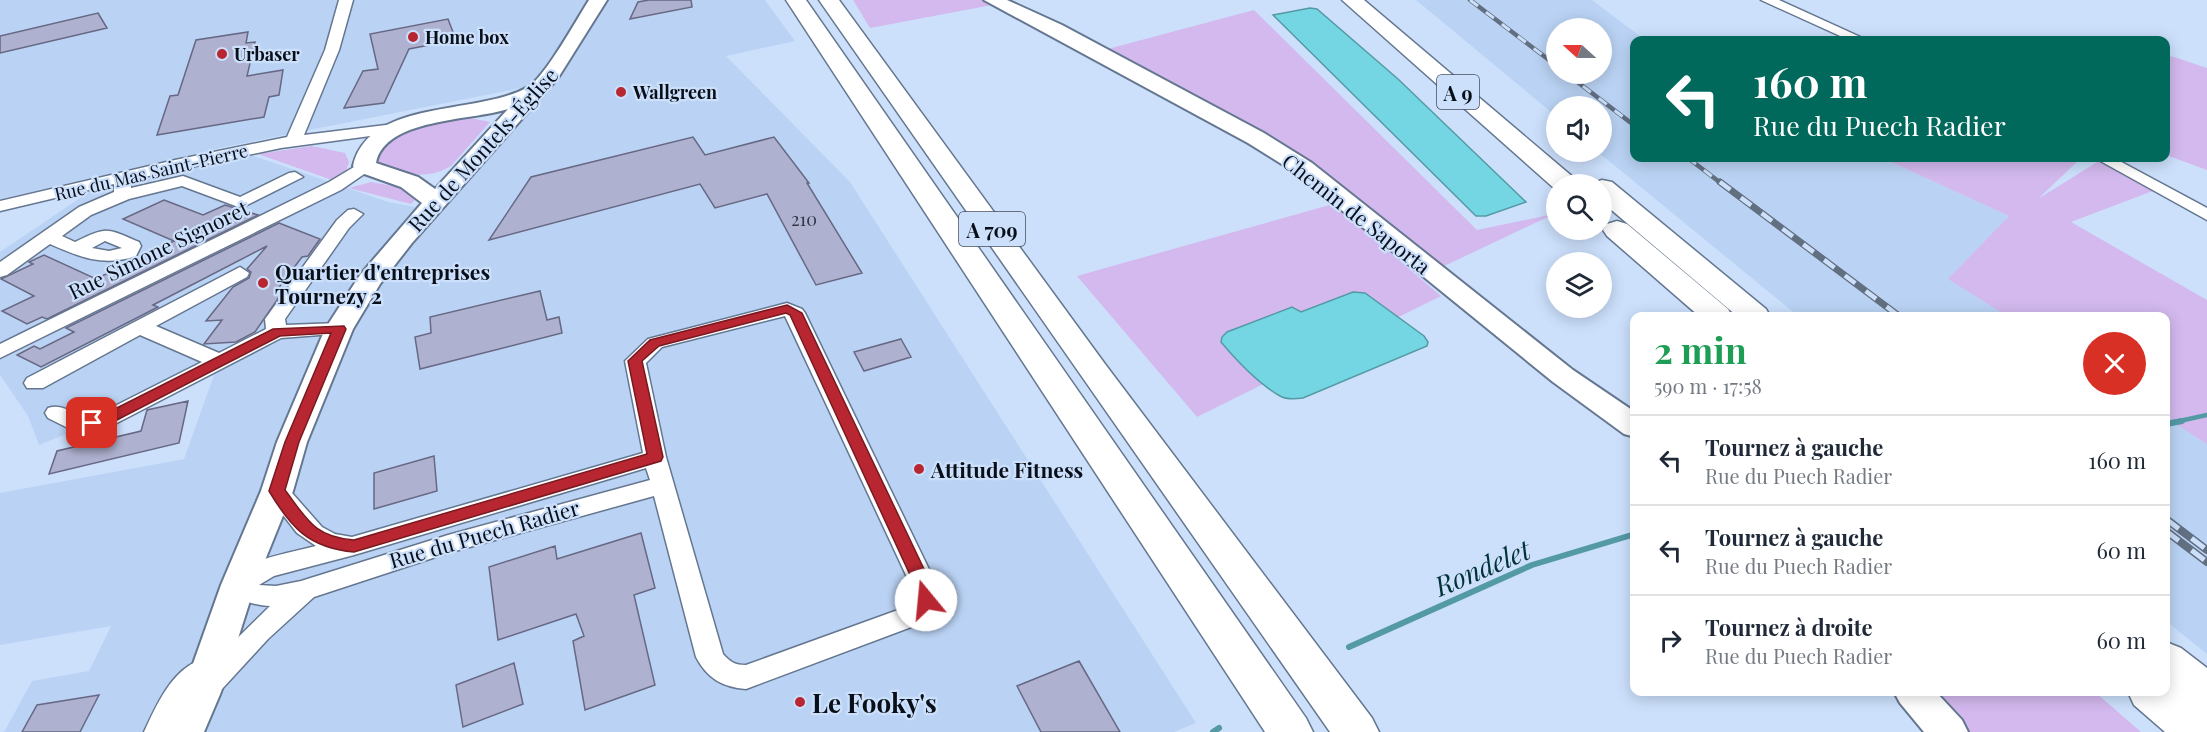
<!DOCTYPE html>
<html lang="fr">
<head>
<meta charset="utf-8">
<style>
  :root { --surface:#fff; --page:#f6f6f7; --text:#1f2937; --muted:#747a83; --line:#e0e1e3 }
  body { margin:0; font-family:"Playfair Display",serif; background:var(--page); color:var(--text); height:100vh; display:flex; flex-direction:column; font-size:22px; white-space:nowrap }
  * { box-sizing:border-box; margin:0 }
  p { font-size:20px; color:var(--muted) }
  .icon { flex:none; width:33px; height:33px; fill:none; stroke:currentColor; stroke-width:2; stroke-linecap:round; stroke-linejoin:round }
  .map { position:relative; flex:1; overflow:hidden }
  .drawer { position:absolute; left:1630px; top:312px; width:540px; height:384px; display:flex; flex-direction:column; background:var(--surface); border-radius:12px; box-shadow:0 3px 15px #0003 }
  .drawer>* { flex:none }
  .guide { position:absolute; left:1630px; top:36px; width:540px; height:126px; border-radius:12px; box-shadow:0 3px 15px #0003; background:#00695c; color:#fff; overflow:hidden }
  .needle { width:39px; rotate:291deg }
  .controls { position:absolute; left:1546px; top:18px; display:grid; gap:12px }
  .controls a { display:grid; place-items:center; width:66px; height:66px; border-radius:50%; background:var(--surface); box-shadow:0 3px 15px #0003; font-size:30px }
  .pin { position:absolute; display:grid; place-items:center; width:51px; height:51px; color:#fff; margin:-26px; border-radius:12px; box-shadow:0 3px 9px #0006 }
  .me { position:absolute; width:66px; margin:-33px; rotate:343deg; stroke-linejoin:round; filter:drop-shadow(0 0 4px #0008) }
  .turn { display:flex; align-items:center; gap:21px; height:126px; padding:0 24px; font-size:27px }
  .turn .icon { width:78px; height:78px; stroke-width:2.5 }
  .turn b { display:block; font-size:42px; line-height:51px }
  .round { display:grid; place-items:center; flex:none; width:63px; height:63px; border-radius:32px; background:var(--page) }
  .head { display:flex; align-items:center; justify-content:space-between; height:102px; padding:0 24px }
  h1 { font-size:36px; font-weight:700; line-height:45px; color:#1e9e55 }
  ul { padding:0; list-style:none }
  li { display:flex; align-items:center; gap:18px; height:90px; padding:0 24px; border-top:2px solid var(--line) }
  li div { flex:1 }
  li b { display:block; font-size:22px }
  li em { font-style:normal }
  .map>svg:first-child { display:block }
  .built { fill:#bad3f4; fill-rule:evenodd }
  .green { fill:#d3b9ee }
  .water { fill:#74d6e2; stroke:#549aa5; stroke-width:1.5 }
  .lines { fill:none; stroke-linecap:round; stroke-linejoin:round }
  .stream-far1 { stroke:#549aa5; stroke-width:4.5 }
  .stream { stroke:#549aa5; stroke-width:6 }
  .building { fill:#afb1d0; stroke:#666884; stroke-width:1.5 }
  .street-casing { stroke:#657790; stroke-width:3 }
  .secondary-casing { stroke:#657790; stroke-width:4 }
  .highway-casing { stroke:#657790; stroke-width:3 }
  .street { fill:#fff; fill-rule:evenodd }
  .secondary { fill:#fff; fill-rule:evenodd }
  .highway { fill:#fff; fill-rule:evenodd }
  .rail-far2-casing { stroke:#626f80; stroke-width:4.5 }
  .rail-far1-casing { stroke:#626f80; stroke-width:7 }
  .rail-casing { stroke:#626f80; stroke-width:8 }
  .rail-far2 { stroke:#cce0fc; stroke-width:3; stroke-dasharray:10; stroke-linecap:butt }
  .rail-far1 { stroke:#cce0fc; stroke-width:4.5; stroke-dasharray:13; stroke-linecap:butt }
  .rail { stroke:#cce0fc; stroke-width:5; stroke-dasharray:16; stroke-linecap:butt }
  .route { fill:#b82731; stroke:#781920; stroke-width:1.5 }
  .poi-dot { fill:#b82731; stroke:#cce0fc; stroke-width:2 }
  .labels { text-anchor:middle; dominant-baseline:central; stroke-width:4.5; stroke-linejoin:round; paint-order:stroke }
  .far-poi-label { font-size:18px; font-weight:bold; fill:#090f18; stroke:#cce0fc; text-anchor:start }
  .far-street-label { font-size:18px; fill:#090f18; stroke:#cce0fc }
  .number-label { font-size:18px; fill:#323846 }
  .shield { fill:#cce0fc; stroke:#444e5c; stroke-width:1.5 }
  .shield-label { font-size:20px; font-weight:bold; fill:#090f18 }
  .street-label { font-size:21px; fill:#090f18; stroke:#cce0fc }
  .poi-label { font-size:21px; font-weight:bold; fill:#090f18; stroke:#cce0fc; text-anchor:start }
  .near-poi-label { font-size:26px; font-weight:bold; fill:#090f18; stroke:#cce0fc; text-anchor:start }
  .near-water-label { font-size:27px; font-style:italic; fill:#003136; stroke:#cce0fc }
</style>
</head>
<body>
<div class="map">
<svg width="2207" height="732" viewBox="0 0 2207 732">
  <rect width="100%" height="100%" fill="#cce0fc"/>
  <path class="built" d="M0,0H765L795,41L726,56L850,182L1196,723L1174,732H4L32,681L89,671L111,626L0,645V493L184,459L214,375L39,445L28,416L0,375V252L89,192L251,155L388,202L415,207L537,85L229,146L0,199Z
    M1416,0H1592L1645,40H1635V158H1882L2009,216L1949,279L2007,316H1798L1598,152H1602V106H1557V117ZM1557,28H1602V74H1557Z
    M2166,418L2207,444V654L2166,621Z"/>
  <path class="green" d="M853,0H983L992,5L870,28Z
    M1254,10L1477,230L1554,214L1440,268L1353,198L1104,50Z
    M2171,56L2207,68V170L2166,155V63Z
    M466,117L490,122L451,166C444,170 437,173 429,174C418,176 376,173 378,156C382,129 445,120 466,117Z
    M312,146L345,153L349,162L346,171L332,180L258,154Z
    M1882,158H2081L2038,199L2102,159L2158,189L2071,222L2207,300V444L2166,418V316H2007L1948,279L2009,216Z
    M371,182L413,190L419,196L411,204L349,188Z
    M1333,204L1441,296L1197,417L1077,276Z
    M1931,692H2095L2141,732H1967Z"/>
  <path class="water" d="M1310,8L1317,9L1398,79L1526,202L1486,216H1476L1273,15Z
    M1353,292L1365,293L1424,336L1428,342L1427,346L1303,398C1296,399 1287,400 1280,396C1259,384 1237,361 1221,342L1222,337L1227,332L1292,307L1301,312Z"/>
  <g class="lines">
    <path class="stream-far1" d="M2175,422L2207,415"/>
    <path class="stream" d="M2166,424L2182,421
      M1349,647L1532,565L1635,534
      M1213,732L1219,728"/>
  </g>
  <path class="building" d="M649,0H691L692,7L630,19L638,2Z
    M98,13L107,28L0,53V36Z
    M448,19L456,40L409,49L384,103L344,108L363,71L378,69L370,34Z
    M248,32L246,43L255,42L247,76L283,70L279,95L269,97L264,117L157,135L170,96L178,95L196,40Z
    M693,137L705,155L774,137L809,183H807L862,273L816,285L767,194L715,208L700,184L489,240L531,177Z
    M164,200L203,215L225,205L258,215L47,319L42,317L27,324L2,311L34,296L1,279L33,264L29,262L44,255L96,279L174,241L123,219Z
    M279,223L320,239L308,256L302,257L277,290H284L255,332L236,342L204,344L222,320L206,321L233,287L249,278L251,272L247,269L267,246L153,305L158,307L41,367L17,355L34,346L40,349L74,332L66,328Z
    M540,291L547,320L559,317L562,333L420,369L415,337L431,333L430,317Z
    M901,339L911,357L864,371L854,352Z
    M188,401L179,443L49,474L57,451L141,431L147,410Z
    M434,456L437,491L374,509V473Z
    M641,533L655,588L634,595L655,685L585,710L573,641L584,636L576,614L498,640L489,567L555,546L557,559Z
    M1079,661L1120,732H1041L1017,686Z
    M514,663L523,704L463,727L456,685Z
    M99,695L80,732H22L37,705Z"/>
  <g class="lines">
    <g class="street-casing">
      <path id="street" d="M339,0H353L339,50L304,135L394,124L402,129L400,132L281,148L130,180L131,188L183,176L240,197L289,173L295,172L303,177L241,208L182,186L129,199L91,215L62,236L75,242C108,226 106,228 139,242L141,246L136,256C104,267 79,257 50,244L7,275L0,277V262L79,207L114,192V184L0,211V201L175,160L287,137L325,50ZM105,241L122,248L109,251L92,248Z
        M1761,0H1779L1867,40H1849Z
        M2095,158H2114L2207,208V220Z
        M364,161L372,166L370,170L341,190L0,358V344L329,182Z
        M354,209L363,214L349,228L285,319L286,325L339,323L346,325L349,329L346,333L281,338L113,425L78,433L48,418L45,413L48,408C61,404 70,411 81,418L99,414L202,362L140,335L43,388H27L24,383L27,378L240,267L249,273L247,277L156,326L219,353L266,329L265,319L268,315L337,220L348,210Z
        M787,303L802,309L805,313L939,590L930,620L746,689C722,687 707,678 696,657L654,496L448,553L314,597L268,639L222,689L212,693L202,689L181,714L172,732H144C156,706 172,669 201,660L211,664L270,606C254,605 233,600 225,585C238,560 290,553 316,546L297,533L269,497L265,491L269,485L277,483L285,485L322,527L335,534L352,537L643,453L625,361L648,339ZM785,316L913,590L909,606L746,665C735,665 730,662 723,654L666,457L646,363L662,347ZM646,468L650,480L448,535L301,581L276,586L259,585L274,576L354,555Z"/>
    </g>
    <g class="secondary-casing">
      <path id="secondary" d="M589,0H607L558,78L412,243L380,284L353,329L307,442L293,491L255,585L221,692L204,732H164L183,692L221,585L261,491L277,442L325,329L360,275L422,203L401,187L356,171L353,166C369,98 477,116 528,87C545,77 577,19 589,0ZM508,109L435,189L418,177L376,163C385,118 471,121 508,109Z
        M984,0H1007L1062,25L1264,133L1312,163L1573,370L1635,412V437L1624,434L1553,382L1296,173L1248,143Z
        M1894,692H1936L1962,720L1968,732H1924L1900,703Z"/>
    </g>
    <g class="highway-casing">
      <path id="highway" d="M786,0H806L1306,718L1313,732H1265Z
        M819,0H839L1105,364L1372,718L1379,732H1330Z
        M1342,0H1364L1574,178L1578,184H1557L1556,190Z
        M1602,180L1612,182L1766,309L1770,316H1737L1602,202V184H1591Z
        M1617,221L1627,224L1728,309L1732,316H1699L1607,236L1603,230L1607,224Z
        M2166,642L2181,648L2207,668V732H2165L2134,705L2128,692H2166Z"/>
    </g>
    <use href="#street" class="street"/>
    <use href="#secondary" class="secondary"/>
    <use href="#highway" class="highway"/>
    <g class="rail-far2-casing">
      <path id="rail-far2" d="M1470,0L1557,66
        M1567,74L1635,126
        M1688,158L1722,184"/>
    </g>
    <g class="rail-far1-casing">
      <path id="rail-far1" d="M1720,182L1899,316"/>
    </g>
    <g class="rail-casing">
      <path id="rail" d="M2166,519L2207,550
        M2166,531L2207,562"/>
    </g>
    <use href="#rail-far2" class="rail-far2"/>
    <use href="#rail-far1" class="rail-far1"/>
    <use href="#rail" class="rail"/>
  </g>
  <path class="route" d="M787,305L802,313L934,590L932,605H920L917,590L790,315L786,313L659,346L642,361L663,457L661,461L354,552C309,548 291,528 269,491L285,442L331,333L280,336L111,423L92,428L84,423L87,420L101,416L273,329L344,326L346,329L299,442L285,490C307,519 314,537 354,540L647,454L628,361L650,340Z"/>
  <g class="poi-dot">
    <circle cx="413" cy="37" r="6"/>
    <circle cx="222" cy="54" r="6"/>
    <circle cx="621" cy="92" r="6"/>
    <circle cx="263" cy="283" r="6"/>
    <circle cx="919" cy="469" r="6"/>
    <circle cx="800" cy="702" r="6"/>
  </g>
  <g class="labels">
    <g class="far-poi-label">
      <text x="425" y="37">Home box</text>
      <text x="234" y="54">Urbaser</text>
      <text x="633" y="92">Wallgreen</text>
    </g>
    <g class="far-street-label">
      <text transform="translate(151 172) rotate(-13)">Rue du Mas Saint-Pierre</text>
    </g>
    <g class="number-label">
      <text x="804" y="219">210</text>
    </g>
    <g class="shield">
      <rect x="1437" y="75" width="42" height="34" rx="4.5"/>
      <rect x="959" y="212" width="66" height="34" rx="4.5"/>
    </g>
    <g class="shield-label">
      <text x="1458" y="92">A 9</text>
      <text x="992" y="229">A 709</text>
    </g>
    <g class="street-label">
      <text transform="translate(482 149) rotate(-48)">Rue de Montels-Église</text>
      <text transform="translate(1357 213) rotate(38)">Chemin de Saporta</text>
      <text transform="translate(158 249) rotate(-26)">Rue Simone Signoret</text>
      <text transform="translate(484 533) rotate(-16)">Rue du Puech Radier</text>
    </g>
    <g class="poi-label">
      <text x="275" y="271">Quartier d'entreprises<tspan x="275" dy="24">Tournezy 2</tspan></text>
      <text x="931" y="469">Attitude Fitness</text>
    </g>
    <g class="near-poi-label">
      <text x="812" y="702">Le Fooky's</text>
    </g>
    <g class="near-water-label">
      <text transform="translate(1482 567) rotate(-23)">Rondelet</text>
    </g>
  </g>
</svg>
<div class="controls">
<a><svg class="needle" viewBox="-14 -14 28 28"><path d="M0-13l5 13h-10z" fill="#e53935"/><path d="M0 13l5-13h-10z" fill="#747a83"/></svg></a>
<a><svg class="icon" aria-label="sound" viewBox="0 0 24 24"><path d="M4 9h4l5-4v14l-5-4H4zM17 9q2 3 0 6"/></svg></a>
<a><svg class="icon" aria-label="search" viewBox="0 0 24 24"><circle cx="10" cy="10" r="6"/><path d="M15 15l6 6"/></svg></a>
<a><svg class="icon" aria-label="layers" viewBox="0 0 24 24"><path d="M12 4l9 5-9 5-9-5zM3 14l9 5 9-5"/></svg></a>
</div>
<div class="pin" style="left:92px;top:423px;background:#d93025"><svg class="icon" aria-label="arrive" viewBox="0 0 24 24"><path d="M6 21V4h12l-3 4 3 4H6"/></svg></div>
<svg class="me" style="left:926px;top:600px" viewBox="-20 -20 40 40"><circle r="19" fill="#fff"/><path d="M0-13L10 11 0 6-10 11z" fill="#b82731"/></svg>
<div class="guide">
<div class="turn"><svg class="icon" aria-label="left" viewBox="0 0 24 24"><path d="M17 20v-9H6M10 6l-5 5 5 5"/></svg><div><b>160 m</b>Rue du Puech Radier</div></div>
</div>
<section class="drawer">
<div class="head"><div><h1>2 min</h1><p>590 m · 17:58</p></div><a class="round" style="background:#d93025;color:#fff"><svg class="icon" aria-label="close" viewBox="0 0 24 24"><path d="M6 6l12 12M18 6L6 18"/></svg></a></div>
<ul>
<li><svg class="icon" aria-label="left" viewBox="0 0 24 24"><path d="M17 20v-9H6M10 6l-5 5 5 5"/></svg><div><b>Tournez à gauche</b><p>Rue du Puech Radier</p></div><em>160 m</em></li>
<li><svg class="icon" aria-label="left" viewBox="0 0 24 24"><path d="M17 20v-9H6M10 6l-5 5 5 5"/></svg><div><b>Tournez à gauche</b><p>Rue du Puech Radier</p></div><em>60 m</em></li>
<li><svg class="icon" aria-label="right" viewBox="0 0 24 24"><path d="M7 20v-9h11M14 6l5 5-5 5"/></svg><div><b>Tournez à droite</b><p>Rue du Puech Radier</p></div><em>60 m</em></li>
</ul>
</section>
</div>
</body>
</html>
